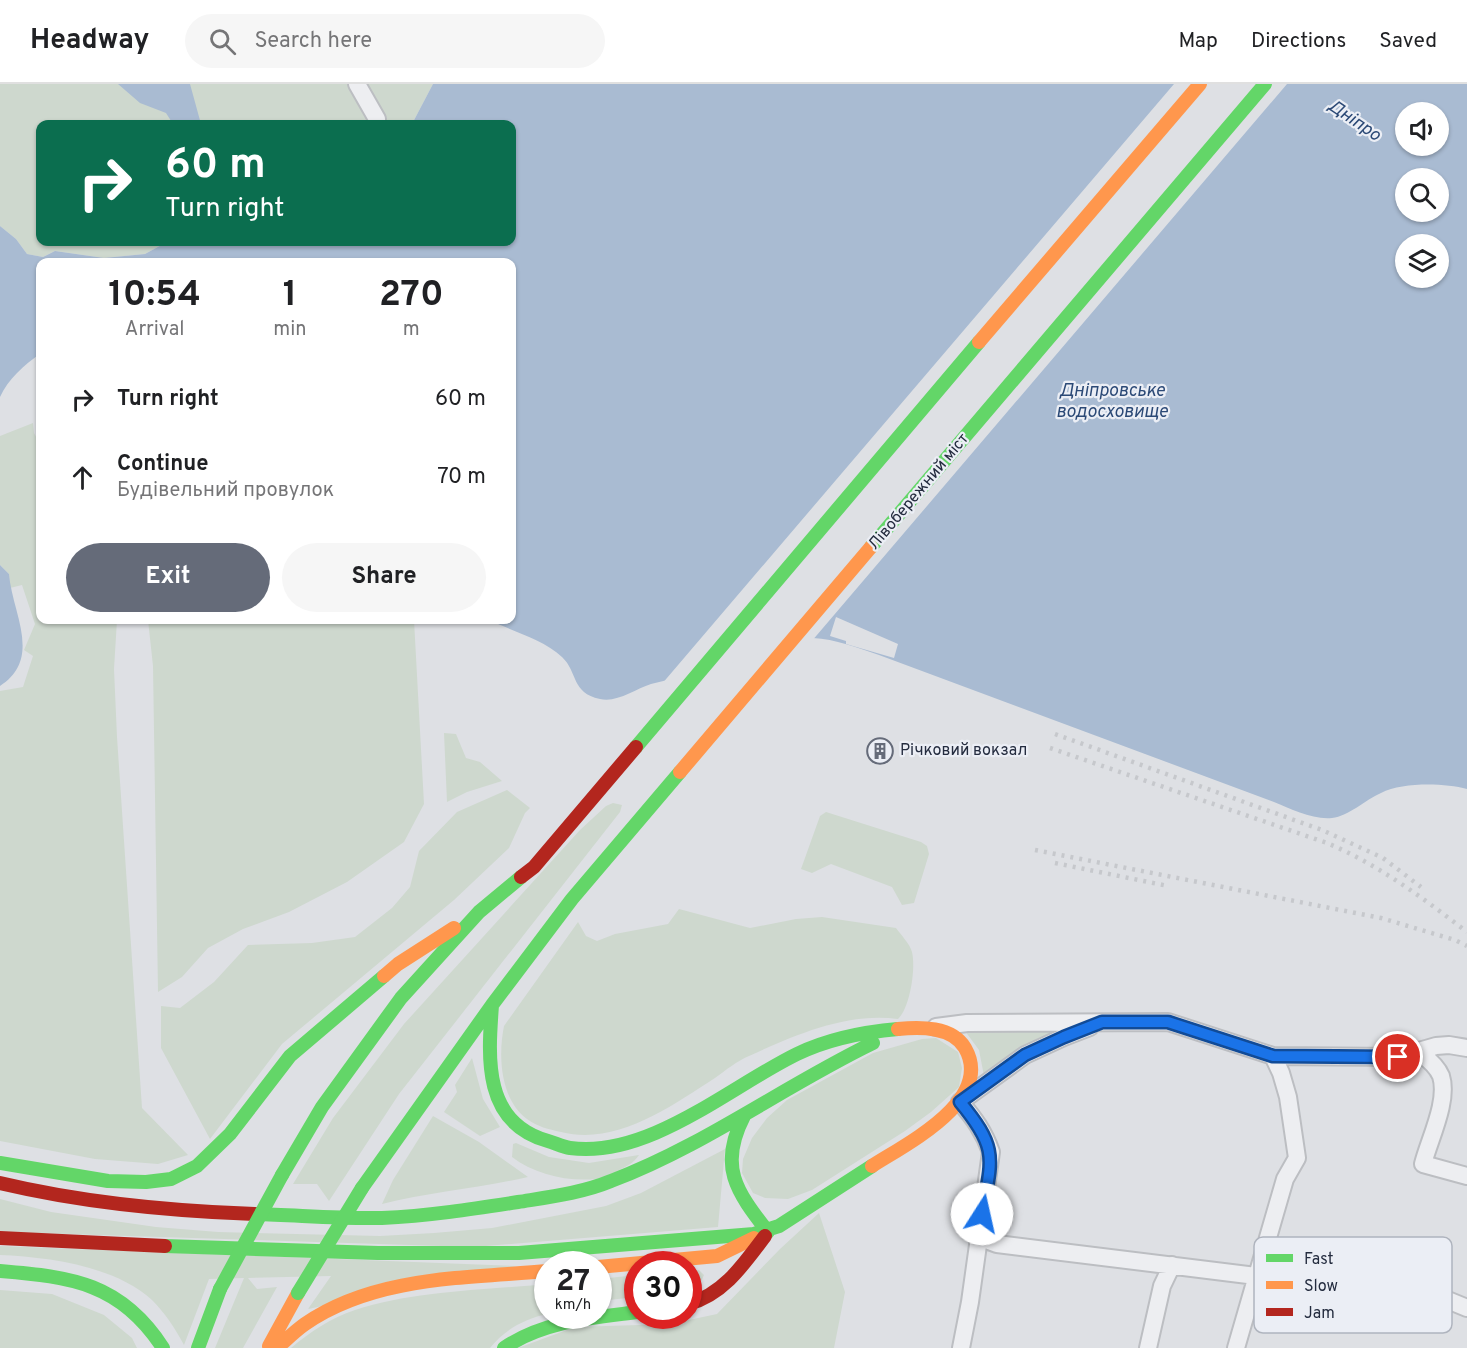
<!DOCTYPE html>
<html lang="en">
<head>
<meta charset="utf-8">
<style>
  :root { --surface:#fff; --page:#f6f6f6; --text:#202124; --muted:#757577; --line:#e0e0e0; --accent:#656b79 }
  body { margin:0; font-family:Overpass,sans-serif; background:var(--page); color:var(--text); height:100vh; display:flex; flex-direction:column; font-size:22px; white-space:nowrap }
  * { box-sizing:border-box; margin:0 }
  p { font-size:20px; color:var(--muted) }
  .icon { flex:none; width:33px; height:33px; fill:none; stroke:currentColor; stroke-width:2; stroke-linecap:round; stroke-linejoin:round }
  .map { position:relative; flex:1; overflow:hidden }
  .details { position:absolute; left:36px; top:174px; width:480px; height:366px; display:flex; flex-direction:column; background:var(--surface); border-radius:12px; box-shadow:0 2px 4px #0004 }
  .details>* { flex:none }
  .top-card { position:absolute; left:36px; top:36px; width:480px; height:126px; border-radius:12px; box-shadow:0 2px 4px #0004; background:#0b6e4f; color:#fff; overflow:hidden }
  .tools { position:absolute; left:1395px; top:18px; display:grid; gap:12px }
  .tools a { display:grid; place-items:center; width:54px; height:54px; border-radius:50%; background:var(--surface); box-shadow:0 2px 4px #0004; font-size:30px }
  .speed { position:absolute; left:534px; top:1167px; display:flex; gap:12px; font-size:30px; font-weight:700; text-align:center }
  .speed>* { display:grid; place-content:center; width:78px; height:78px; border-radius:50%; background:var(--surface); box-shadow:0 2px 4px #0004; line-height:1 }
  .speed small { font-size:15px; font-weight:400 }
  .speed .limit { border:9px solid #d22; background:#fff; color:#111 }
  .pin { position:absolute; display:grid; place-items:center; width:51px; height:51px; color:#fff; margin:-26px; border:3px solid #fff; border-radius:50%; box-shadow:0 2px 6px #0007 }
  .me { position:absolute; width:66px; margin:-33px; rotate:10deg; stroke-linejoin:round; filter:drop-shadow(0 0 4px #0008) }
  .turn { display:flex; align-items:center; gap:21px; height:126px; padding:0 30px; font-size:27px }
  .turn .icon { width:78px; height:78px; stroke-width:2.5 }
  .turn b { display:block; font-size:42px; line-height:51px }
  .eta { display:flex; justify-content:space-evenly; align-items:center; height:102px; text-align:center }
  .eta b { font-size:36px; font-weight:700; line-height:42px }
  .action { display:flex; gap:12px; margin-top:auto; padding:12px 30px }
  .action a { flex:1; height:69px; border-radius:36px; background:var(--accent); color:#fff; font-size:24px; font-weight:700; line-height:69px; text-align:center }
  .action a+a { background:var(--page); color:var(--text) }
  ul { padding:0; list-style:none }
  li { display:flex; align-items:center; gap:18px; height:78px; padding:0 30px }
  li div { flex:1 }
  li b { display:block; font-size:22px }
  li em { font-style:normal }
  header { display:flex; align-items:center; gap:36px; box-sizing:border-box; height:84px; padding:0 30px; background:var(--surface); border-bottom:2px solid var(--line) }
  header strong { font-size:28px }
  nav { display:flex; gap:33px; margin-inline-start:auto; font-size:21px }
  .search { width:420px; height:54px; background:var(--page); display:flex; align-items:center; gap:15px; box-sizing:border-box; padding:0 21px; border-radius:33px; color:var(--muted); font-size:22px }
  .map>svg:first-child { display:block }
  .green { fill:#ced8ce }
  .water { fill:#a9bbd2; fill-rule:evenodd }
  .pier { fill:#dee0e4 }
  .lines { fill:none; stroke-linecap:round; stroke-linejoin:round }
  .street-casing { stroke:#bcbec2; stroke-width:20 }
  .street { stroke:#edeef1; stroke-width:16 }
  .fast { stroke:#63d668; stroke-width:14 }
  .slow { stroke:#ff974d; stroke-width:14 }
  .jam { stroke:#b3261e; stroke-width:14 }
  .rail { stroke:#c6c8cc; stroke-width:4.5; stroke-dasharray:3 6; stroke-linecap:butt }
  .fast-bridge { stroke:#63d668; stroke-width:14 }
  .route-casing { stroke:#114b97; stroke-width:15 }
  .route { stroke:#1a73e8; stroke-width:10 }
  .labels { text-anchor:middle; dominant-baseline:central; stroke-width:4.5; stroke-linejoin:round; paint-order:stroke }
  .street-label { font-size:16px; fill:#242c3f; stroke:#ebeef5 }
  .poi-label { font-size:16px; fill:#242c3f; stroke:#ebeef5; text-anchor:start }
  .water-label { font-size:18px; font-style:italic; fill:#2b4976; stroke:#ebeef5 }
  .key { fill:#ebeef5; stroke:#afb4be; stroke-width:1.5 }
  .key-label { font-size:16px; fill:#242c3f }
</style>
</head>
<body>
<header>
<strong>Headway</strong>
<div class="search"><svg class="icon" aria-label="search" viewBox="0 0 24 24"><circle cx="10" cy="10" r="6"/><path d="M15 15l6 6"/></svg>Search here</div>
<nav><a>Map</a><a>Directions</a><a>Saved</a></nav>
</header>
<div class="map">
<svg width="1467" height="1264" viewBox="0 0 1467 1264">
  <rect width="100%" height="100%" fill="#dee0e4"/>
  <path class="green" d="M0,0H433L412,40H40V158H167L145,170L104,174L55,167L43,173L27,170L16,155L0,142Z
    M33,339L34,349L40,360V536H117L114,585L117,653L142,1024L188,1071L158,1080L95,1075L0,1057V607L23,603L33,572L24,566L35,540L22,501L10,504L9,490L0,481V352Z
    M148,536H414L424,720L404,758L347,798L289,828L243,845L208,864L182,893L158,908L153,582Z
    M444,649L456,650L466,674L480,678L502,697L467,708L447,718Z
    M507,706L530,724L525,729L509,764L454,816L282,960L210,1055L161,964V922L180,924L214,898L248,861L312,859L355,853L392,824L410,803L419,767L457,728Z
    M613,719L622,721L620,728L399,1010L329,1117L317,1100H293L333,1034L404,940L580,746L606,722Z
    M826,728L921,758L927,762L929,770L914,819L902,821L892,803L831,780L812,789L801,785L820,732Z
    M679,825L750,844L796,835L822,833L896,844C901,851 910,860 912,868C916,884 910,924 898,935C847,928 795,951 749,972C737,977 726,986 715,994C670,1023 616,1062 561,1048C548,1045 538,1043 527,1035C500,1015 498,972 504,942L578,838L586,852L597,857L615,850L668,840Z
    M1060,945L1059,949L984,992L979,966L965,947Z
    M936,954L958,968L962,984L959,1003L931,1028L905,1047L812,1106L788,1115L765,1114L753,1109L742,1089L743,1075L752,1054L767,1034L787,1016L873,969L922,955Z
    M472,974L483,1015L500,1043L480,1052L444,1028L457,1008L455,1001Z
    M433,1032L479,1058L528,1093C480,1104 430,1108 382,1120L393,1096Z
    M516,1059L549,1073L589,1079L639,1071C633,1080 627,1082 617,1087C611,1090 603,1094 596,1095C567,1098 534,1090 512,1073L513,1060Z
    M725,1065L718,1143L473,1163L0,1148V1115L51,1128L156,1143L218,1148L380,1152L434,1149L492,1144L606,1122L641,1109Z
    M819,1129L845,1208L834,1264H518L575,1243L670,1240L717,1230L780,1165Z
    M0,1162L517,1182L308,1225L331,1192L248,1194L257,1205L277,1203L243,1264H215L244,1194L209,1195L184,1261C175,1244 165,1229 152,1216C115,1182 48,1173 0,1171Z
    M699,1186L704,1191L700,1200L689,1204L688,1187Z
    M637,1191V1213L599,1217V1195Z
    M547,1200V1230C525,1235 505,1245 490,1264H291C310,1248 331,1234 355,1226C413,1207 486,1206 547,1200Z
    M0,1206L52,1210L104,1231L132,1254L137,1264H0Z"/>
  <path class="water" d="M118,0H190L201,40H173L166,29L140,19Z
    M433,0H1467V705C1444,699 1403,698 1381,709C1365,716 1349,732 1332,734C1313,736 1291,725 1274,718L879,571C858,564 835,555 813,554C775,554 732,577 696,589C681,593 666,596 651,600C635,605 617,619 600,615C571,609 578,588 562,573C543,555 513,548 490,536H512V178H40V270C24,281 8,295 0,313V142L16,155L27,170L43,173L55,167L104,174L145,170L167,158H512V40H412ZM1406,28H1438V62H1406ZM1406,94H1438V128H1406ZM1406,160H1438V194H1406Z
    M0,481L9,490C12,529 43,574 0,602Z"/>
  <path class="pier" d="M1174,0H1287L811,558L786,560L695,592L661,601Z
    M836,533L898,560L894,574L846,560V557L830,552Z"/>
  <g class="lines">
    <g class="street-casing">
      <path id="street" d="M357,0L377,35
        M936,943L967,939L1168,938L1273,972L1398,973L1436,962L1449,961L1467,964
        M1419,968C1427,974 1437,982 1441,992C1449,1017 1429,1056 1423,1080L1467,1092
        M978,1153L997,1160L1256,1192
        M1377,1187L1467,1224
        M961,1264L970,1218L991,1068C984,1048 974,1034 960,1018L1025,971L1064,953L1090,943
        M1148,1264L1162,1202L1172,1181
        M1236,1264L1285,1095L1297,1074L1288,1013L1281,989L1273,972"/>
    </g>
    <use href="#street" class="street"/>
    <path class="fast" d="M871,463L1265,0
      M636,663L979,258
      M492,921C488,975 483,1039 548,1057C555,1059 563,1063 570,1064C648,1075 731,1002 797,970C828,955 863,948 898,945
      M744,1032C718,1082 736,1107 768,1148
      M0,1079L108,1097L146,1098L171,1095L197,1082L230,1050L290,972L384,892
      M282,1091L322,1023L401,914L479,828L521,793
      M362,1104L492,921L572,815L680,688
      M255,1130C297,1131 340,1135 382,1134C428,1132 473,1125 518,1118C549,1113 582,1109 611,1097C704,1062 784,1002 873,959
      M165,1162L378,1169H519L754,1150L779,1142L872,1082
      M0,1187C72,1193 121,1199 163,1264
      M198,1264L220,1205
      M504,1264C544,1237 591,1234 638,1228"/>
    <path class="slow" d="M979,258L1200,0
      M680,688L871,463
      M384,892L398,880L454,844
      M872,1082C906,1060 995,1016 965,964C952,942 920,943 898,945
      M598,1183L717,1172L754,1154
      M269,1262L298,1209
      M277,1264C286,1256 295,1247 305,1240C374,1192 467,1194 548,1187"/>
    <path class="jam" d="M521,793L534,783L636,663
      M0,1099C84,1119 169,1127 255,1130
      M0,1154L165,1162
      M688,1220C723,1211 744,1180 765,1152"/>
    <path class="rail" d="M1055,650L1322,746L1383,774L1421,803
      M1050,664L1327,759C1379,781 1423,814 1467,848
      M1035,766L1381,834L1455,856L1467,862
      M1055,779L1168,802"/>
    <path class="fast-bridge" d="M220,1205L282,1091
      M298,1209L362,1104"/>
  </g>
  <g class="lines">
    <g class="route-casing">
      <path id="route" d="M982,1130C992,1074 999,1065 960,1018L1025,971L1064,953L1102,938H1168L1273,972L1398,973"/>
    </g>
    <use href="#route" class="route"/>
  </g>
  <defs>
    <g id="building-ring" transform="scale(1.35)"><circle r="9.5" fill="#ebeef5" stroke="#656b79" stroke-width="1.5"/><path d="M-4-6H4V6H1V3H-1V6H-4ZM-2.5-4.3h1.7v1.8h-1.7ZM.8-4.3h1.7v1.8H.8ZM-2.5-1h1.7V.8h-1.7ZM.8-1h1.7V.8H.8Z" fill="#656b79"/></g>
  </defs>
  <g fill-rule="evenodd">
    <use href="#building-ring" x="880" y="667"/>
  </g>
  <g class="labels">
    <g class="street-label">
      <text transform="translate(919 408) rotate(-50)">Лівобережний міст</text>
    </g>
    <g class="poi-label">
      <text x="900" y="667">Річковий вокзал</text>
    </g>
    <g class="water-label">
      <text transform="translate(1354 37) rotate(34)">Дніпро</text>
      <text x="1112" y="307">Дніпровське<tspan x="1112" dy="21">водосховище</tspan></text>
    </g>
  </g>
  <rect x="1254" y="1153" width="198" height="96" rx="9" class="key"/>
  <rect x="1266" y="1170" width="27" height="8" fill="#63d668"/>
  <rect x="1266" y="1197" width="27" height="8" fill="#ff974d"/>
  <rect x="1266" y="1224" width="27" height="8" fill="#b3261e"/>
  <g class="key-label">
    <text x="1304" y="1180">Fast</text>
    <text x="1304" y="1207">Slow</text>
    <text x="1304" y="1234">Jam</text>
  </g>
</svg>
<div class="tools">
<a><svg class="icon" aria-label="sound" viewBox="0 0 24 24"><path d="M4 9h4l5-4v14l-5-4H4zM17 9q2 3 0 6"/></svg></a>
<a><svg class="icon" aria-label="search" viewBox="0 0 24 24"><circle cx="10" cy="10" r="6"/><path d="M15 15l6 6"/></svg></a>
<a><svg class="icon" aria-label="layers" viewBox="0 0 24 24"><path d="M12 4l9 5-9 5-9-5zM3 14l9 5 9-5"/></svg></a>
</div>
<div class="speed"><div>27<small>km/h</small></div><div class="limit">30</div></div>
<div class="pin" style="left:1398px;top:973px;background:#d93025"><svg class="icon" aria-label="arrive" viewBox="0 0 24 24"><path d="M6 21V4h12l-3 4 3 4H6"/></svg></div>
<svg class="me" style="left:982px;top:1130px" viewBox="-20 -20 40 40"><circle r="19" fill="#fff"/><path d="M0-13L10 11 0 6-10 11z" fill="#1a73e8"/></svg>
<div class="top-card">
<div class="turn"><svg class="icon" aria-label="right" viewBox="0 0 24 24"><path d="M7 20v-9h11M14 6l5 5-5 5"/></svg><div><b>60 m</b>Turn right</div></div>
</div>
<section class="details">
<div class="eta">
<div><b>10:54</b><p>Arrival</p></div>
<div><b>1</b><p>min</p></div>
<div><b>270</b><p>m</p></div>
</div>
<ul>
<li><svg class="icon" aria-label="right" viewBox="0 0 24 24"><path d="M7 20v-9h11M14 6l5 5-5 5"/></svg><div><b>Turn right</b></div><em>60 m</em></li>
<li><svg class="icon" aria-label="ahead" viewBox="0 0 24 24"><path d="M12 20V5M6 11l6-6 6 6"/></svg><div><b>Continue</b><p>Будівельний провулок</p></div><em>70 m</em></li>
</ul>
<div class="action"><a>Exit</a><a>Share</a></div>
</section>
</div>
</body>
</html>
